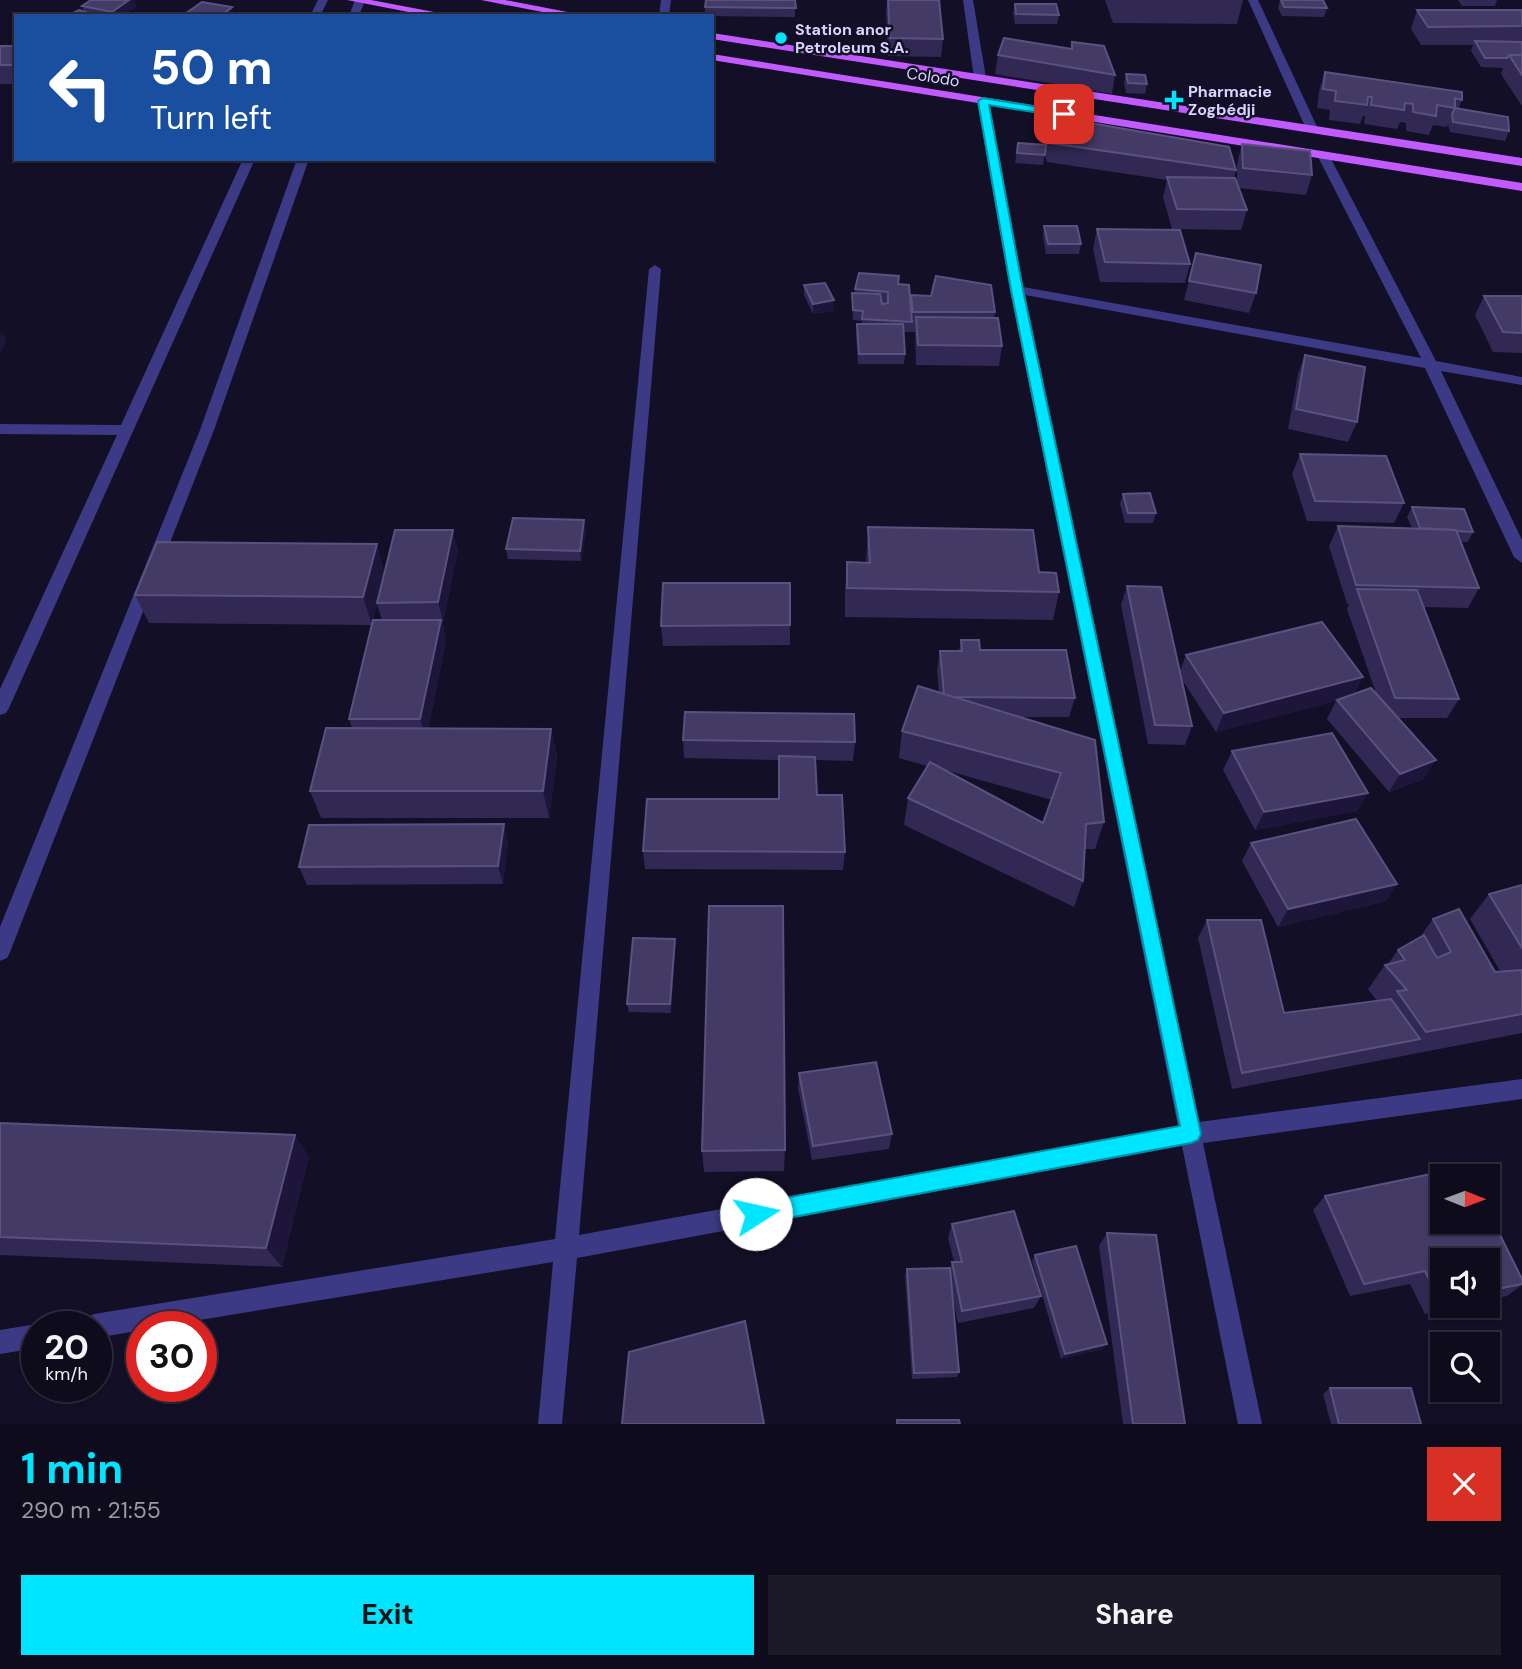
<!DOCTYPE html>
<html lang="en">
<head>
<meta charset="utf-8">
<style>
  :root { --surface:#0e0b1c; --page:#1c1929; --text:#f1f3f6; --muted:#9b9ba3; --line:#2e2b3b; --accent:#00e5ff }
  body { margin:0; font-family:"DM Sans",sans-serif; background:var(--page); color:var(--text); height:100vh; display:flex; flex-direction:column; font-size:26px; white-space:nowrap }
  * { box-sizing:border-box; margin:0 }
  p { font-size:23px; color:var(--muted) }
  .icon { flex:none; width:38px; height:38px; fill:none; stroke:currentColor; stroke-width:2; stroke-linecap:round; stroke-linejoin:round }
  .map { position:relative; height:1424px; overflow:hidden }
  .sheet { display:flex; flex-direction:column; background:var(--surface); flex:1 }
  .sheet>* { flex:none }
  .top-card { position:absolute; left:14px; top:14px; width:700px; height:147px; border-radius:0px; box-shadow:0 2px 5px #0004,0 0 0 2px var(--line); background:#1a4fa0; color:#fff; overflow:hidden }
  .needle { width:46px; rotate:91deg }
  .buttons { position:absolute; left:1430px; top:1164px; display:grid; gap:14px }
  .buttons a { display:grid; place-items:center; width:70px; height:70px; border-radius:0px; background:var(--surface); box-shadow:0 2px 5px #0004,0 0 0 2px var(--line); font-size:35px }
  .speed { position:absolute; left:21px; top:1311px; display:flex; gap:14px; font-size:35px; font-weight:700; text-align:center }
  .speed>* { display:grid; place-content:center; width:91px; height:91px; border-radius:50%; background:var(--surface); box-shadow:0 2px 5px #0004,0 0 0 2px var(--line); line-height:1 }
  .speed small { font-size:18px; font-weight:400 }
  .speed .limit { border:10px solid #d22; background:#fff; color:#111 }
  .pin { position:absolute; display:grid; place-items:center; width:60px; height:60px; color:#fff; margin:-30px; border-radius:14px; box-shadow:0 4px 10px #0006 }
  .me { position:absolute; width:77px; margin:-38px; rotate:80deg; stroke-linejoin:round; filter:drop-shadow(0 0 5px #0008) }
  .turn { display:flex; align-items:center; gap:24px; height:147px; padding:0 21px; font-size:32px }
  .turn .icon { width:91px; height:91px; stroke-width:2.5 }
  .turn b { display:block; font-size:49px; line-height:60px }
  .round { display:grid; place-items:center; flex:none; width:74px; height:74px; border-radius:0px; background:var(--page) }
  .overview { display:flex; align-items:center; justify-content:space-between; height:119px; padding:0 21px }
  h1 { font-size:42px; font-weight:700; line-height:52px; color:var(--accent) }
  .action { display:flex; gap:14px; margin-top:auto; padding:14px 21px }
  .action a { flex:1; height:80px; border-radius:0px; background:var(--accent); color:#111; font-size:28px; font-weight:700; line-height:80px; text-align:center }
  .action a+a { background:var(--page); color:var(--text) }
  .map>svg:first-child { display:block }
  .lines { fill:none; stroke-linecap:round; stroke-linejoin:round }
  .minor { fill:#3d3a85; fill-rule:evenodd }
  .primary { fill:#c25bff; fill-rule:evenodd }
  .wall { fill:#312854; fill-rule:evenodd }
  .shaded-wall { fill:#1d163a }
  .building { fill:#433a66; stroke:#5a527e; stroke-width:2 }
  .route { fill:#00e5ff; stroke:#0095a6; stroke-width:2 }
  .poi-dot { fill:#00e5ff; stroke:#130f26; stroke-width:2.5 }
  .labels { text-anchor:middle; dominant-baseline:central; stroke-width:5; stroke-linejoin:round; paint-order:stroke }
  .far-poi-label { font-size:16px; font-weight:bold; fill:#d9d4ff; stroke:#130f26; text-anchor:start }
  .far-street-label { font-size:16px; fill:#d9d4ff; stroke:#130f26 }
</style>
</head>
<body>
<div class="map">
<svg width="1522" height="1424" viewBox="0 0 1522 1424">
  <rect width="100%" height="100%" fill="#130f26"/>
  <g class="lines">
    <path class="minor" d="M318,0H328L320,16H310Z
      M355,0H365L359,16H349Z
      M661,0H671L669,16H659Z
      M963,0H973L986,78L980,81L974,78Z
      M1248,0H1258L1319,131L1317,133L1307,131Z
      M983,98L989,101L1023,287L1421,358L1317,155L1323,151L1329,155L1436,361L1522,377V385L1441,371L1522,540V563L1514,557L1425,368L1025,295L1199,1122L1522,1079V1099L1203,1143L1262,1424H1238L1182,1146L577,1258L562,1424H538L553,1262L163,1326H142V1330L96,1338V1326H82L86,1318L94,1314L555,1239L649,269L655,265L661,269L579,1235L1178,1126L1010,290L977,101Z
      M243,159H255L9,708L6,713L0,715V689L117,435L0,434V424L121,425Z
      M297,159H309L214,430L10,952L7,958L0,961V927L200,430Z
      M37,1324L43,1326H37V1348L0,1354V1330Z"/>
    <path class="primary" d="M347,0H371L455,16H429Z
      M481,0H505L588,16H563Z
      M712,33L1522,158V166L712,39Z
      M712,54L1522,183V191L712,60Z"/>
  </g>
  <path class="wall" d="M91,0H134L136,7L127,13L141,16H67L84,12L82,6Z
    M795,0V17L705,16V7Z
    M887,0H939L943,39L941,57L888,56L886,14Z
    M1105,0H1243L1237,24L1113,23Z
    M1280,0H1323L1327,8L1324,17L1282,16L1278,8Z
    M1458,0H1497L1495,6H1462Z
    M1015,4L1059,15L1057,24H1015L1013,13Z
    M1417,10H1522V106L1501,74L1503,68L1481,67L1471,51L1473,45H1421L1411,29Z
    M1072,42L1115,75L1112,94L995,74L998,55L1071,49Z
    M0,46H16V84H0Z
    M1325,72L1462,100L1458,109L1509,131L1505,141L1450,132L1448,124L1447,127L1433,125L1429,135L1406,131V123L1400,122L1397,129L1364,124L1365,116H1363L1360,124L1329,120L1330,110L1317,108L1319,91Z
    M1126,74L1147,84L1145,94L1126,93L1124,84Z
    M1044,115L1236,170L1234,178L1237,184V164L1242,144L1312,175L1306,195L1238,188L1247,210L1241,230L1172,229L1163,197L1167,180L1047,162L1045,154L1043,165L1015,163L1018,143L1043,145L1041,134Z
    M1044,226L1081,244L1079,254H1046L1043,236Z
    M1097,229L1190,264L1185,283L1100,282L1093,249Z
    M1196,253L1256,293L1249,313L1184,300Z
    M899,284L910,301L911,295L995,312L994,318L1002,346L999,366L916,365L915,332H904L905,354L904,364H858L856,334L857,324H862V321L853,320L852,293H855V289Z
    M804,285L833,311L813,314L804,295Z
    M1484,296H1522V353L1493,352L1475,315Z
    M1305,355L1357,422L1348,442L1288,429L1298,374Z
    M1300,454L1404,503L1394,523L1307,521L1292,474Z
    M1123,494L1156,513L1153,523H1125L1120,504Z
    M1412,507L1473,532L1468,542H1461L1479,588L1468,608L1423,607L1459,699L1447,718H1398L1424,779L1389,792L1327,719L1336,701L1216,732L1181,678L1192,726L1185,745L1148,744L1121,605L1127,586L1180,671L1186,655L1363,677L1354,694L1376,693L1347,609L1349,604H1347L1329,546L1338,526L1412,528L1407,517Z
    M584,520L586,530L581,561L508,559L506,549Z
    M868,527L1039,572L1059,592L1053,620L845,617V591L847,562L866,563Z
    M458,550L443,622H442L446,640L428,729H551L557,756L549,818H321L310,791L352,728L349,719L372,625L149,623L135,595L385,571ZM377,604L382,620H373Z
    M790,625V645L663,646L661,626Z
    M961,640L1075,698L1069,717H1018L1104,822L1095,849H1085L1083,881L1074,907L904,825L908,798L927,766L899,758L902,731L939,692L937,670L940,651H959ZM948,771L1052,800L1043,823Z
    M683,740L855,742L853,761L816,760L817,795L845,852L843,870L645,869L643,851L779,799V760L684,758Z
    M1232,751L1368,793L1357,811L1255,830L1223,770Z
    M508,842L503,884L307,885L299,867Z
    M1251,843L1397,884L1386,901L1278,927L1242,861Z
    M1522,885V1033L1232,1089L1198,938L1207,920L1284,1013L1377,1001L1368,989L1385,965L1388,964L1398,950L1420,937L1433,919L1495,972L1500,971L1470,919L1489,894Z
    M675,948L671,1013L629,1012L627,1004Z
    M799,1073L892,1134L889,1149L812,1160L798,1088Z
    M0,1123L309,1156L282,1267L0,1255Z
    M785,1150L784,1171L704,1172L702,1151Z
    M1465,1167L1469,1176H1442V1222H1488V1211L1522,1279V1285L1507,1296L1488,1300V1260H1442V1306H1463L1425,1314L1410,1284L1350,1296L1313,1210L1325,1196Z
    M952,1224L1041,1296L1034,1308L958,1323L953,1298L959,1372L957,1377L912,1379L905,1276L907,1269L950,1268L952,1262H954L948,1238Z
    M1107,1233L1185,1424H1123L1099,1246Z
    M1035,1255L1103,1349L1061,1359L1032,1261Z
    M1330,1388L1421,1424H1331L1323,1394Z"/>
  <path class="shaded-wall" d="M129,0H134L136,7L123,16H114L112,12Z
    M232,7L234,16H221Z
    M834,300L833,311L813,314V304Z
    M2,331L7,341L0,354V335Z
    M584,520L586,530L581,561L580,551Z
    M453,530L458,550L443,622L438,602Z
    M377,544L385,572L372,625L363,597Z
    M441,620L446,640L426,738L420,719Z
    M1363,677L1353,697L1216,732L1224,713Z
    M551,729L557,756L549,818L543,791Z
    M1436,760L1424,779L1389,792L1400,774Z
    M1368,793L1357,811L1255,830L1264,812Z
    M504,824L508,842L503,884L498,866Z
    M1397,884L1386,901L1278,927L1288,909Z
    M675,939V948L671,1013L670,1004Z
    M295,1135L309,1156L282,1267L266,1248Z
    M1107,1344L1103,1349L1061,1359L1065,1354Z"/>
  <path class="building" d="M91,0H129L112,12L82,6Z
    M706,0H795L796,8L705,7Z
    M888,0H939L943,39L890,38Z
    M1281,0H1323L1327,8L1284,7Z
    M202,2L232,7L221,16H182Z
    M1015,4H1056L1059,15L1016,14Z
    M79,10L97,16H67Z
    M1417,10H1522V26L1428,27Z
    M29,13L51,14L50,16H26Z
    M124,13L141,16H120Z
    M1004,38L1072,49V42L1104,46L1115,75L998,55Z
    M1475,41L1522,42V55H1509L1507,58H1485Z
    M0,46H16V65H0Z
    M1509,55H1522V75Z
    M1325,72L1462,92V100L1455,98V108L1437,105L1436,116L1413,112V104L1405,103L1404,110L1371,105L1372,97H1368L1367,105L1335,101L1336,91L1323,89Z
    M1126,74L1145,75L1147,84L1128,83Z
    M1455,108L1508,117L1509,131L1453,122L1452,114Z
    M1044,115L1229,147L1236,170L1050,143Z
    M1018,143L1046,145L1045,155L1017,153Z
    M1242,144L1310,151L1312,175L1243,168Z
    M1167,177L1235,178L1247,210L1177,209Z
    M1044,226H1077L1081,244H1048Z
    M1097,229L1180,230L1190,264L1105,262Z
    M1196,253L1261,265L1256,293L1189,281Z
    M859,273L899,276L898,284L909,285L912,322L862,319L863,311L853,310L852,293L880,294L882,304L888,303V292L855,289Z
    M936,276L991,285L995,312H913L911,295L931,296Z
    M825,283L834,300L813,304L804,285Z
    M1484,296H1522V333L1503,332Z
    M916,317L998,318L1002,346L918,345Z
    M857,324H903L905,354H859Z
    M1305,355L1365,367L1357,422L1296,409Z
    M1300,454L1386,456L1404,503L1315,501Z
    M1150,493L1156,513H1128L1123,494Z
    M1412,507L1464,509L1473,532L1457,531L1456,530L1420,528Z
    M513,518L584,520L580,551L506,549Z
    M1338,526L1456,530L1479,588L1356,585Z
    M868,527L1033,530L1039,572L1056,573L1059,592L847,588V562L870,563Z
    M395,530H453L438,602L377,603Z
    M157,542L377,544L363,597L135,595Z
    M663,583H790V625L661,626Z
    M1127,586L1161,587L1192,726L1155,725Z
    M1357,589L1417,590L1459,699L1395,698Z
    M373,620H441L420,719H349Z
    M1322,622L1363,677L1224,713L1186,655Z
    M961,640H979L980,650H1066L1075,698L954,697L944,694L940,651H962Z
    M918,686L1095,740L1104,822L1086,824L1083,881L908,798L930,762L1043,823L1061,773L902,731Z
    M1371,688L1436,760L1400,774L1337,700Z
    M685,712L854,714L855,742L683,740Z
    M326,728L551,729L543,791H310Z
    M1332,733L1368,793L1264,812L1232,751Z
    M779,756L815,757L817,795H842L845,852L643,851L647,799H779Z
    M1356,819L1397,884L1288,909L1251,843Z
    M504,824L498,866L299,867L309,825Z
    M1522,885V948L1489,894Z
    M709,906H783L785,1150L702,1151Z
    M1459,909L1495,972L1522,970V1014L1426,1032L1397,991L1407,990L1385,965L1405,960L1398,950L1424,935L1437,958L1451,952L1433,919Z
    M1207,920H1261L1284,1013L1391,999L1420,1039L1242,1073Z
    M633,938L675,939L670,1004H627Z
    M876,1062L892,1134L813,1146L799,1073Z
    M0,1123L295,1135L266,1248L0,1237Z
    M1465,1167L1469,1176H1442V1222H1488V1211L1522,1279V1284L1488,1291V1260H1442V1301L1440,1302L1425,1271L1364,1284L1325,1196Z
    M1014,1211L1041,1296L962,1311L952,1262H962L952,1224Z
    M1107,1233L1156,1235L1185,1424H1133Z
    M1076,1246L1107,1344L1065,1354L1035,1255Z
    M950,1268L959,1372L914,1373L907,1269Z
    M745,1321L764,1424H622L629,1352Z
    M1330,1388H1411L1421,1424H1339Z
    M897,1420H959L960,1424H897Z"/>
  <path class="route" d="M983,98L1064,111L1069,114L1064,117L989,105L1023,290L1201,1134L1198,1140L1191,1143L756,1224L749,1221L746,1214L749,1206L756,1203L1180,1126L1011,290L978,101Z"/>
  <g class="poi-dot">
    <circle cx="781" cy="38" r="7"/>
    <path d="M1170.5 89.5h7v7h7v7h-7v7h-7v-7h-7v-7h7z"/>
  </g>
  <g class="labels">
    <g class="far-poi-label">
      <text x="795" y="29">Station anor<tspan x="795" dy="18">Petroleum S.A.</tspan></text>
      <text x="1188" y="91">Pharmacie<tspan x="1188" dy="18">Zogbédji</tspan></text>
    </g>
    <g class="far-street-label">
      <text transform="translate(933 77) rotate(9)">Colodo</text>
    </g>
  </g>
</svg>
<div class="buttons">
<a><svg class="needle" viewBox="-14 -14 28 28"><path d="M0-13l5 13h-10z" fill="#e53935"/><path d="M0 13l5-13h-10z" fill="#9b9ba3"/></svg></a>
<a><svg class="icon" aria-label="sound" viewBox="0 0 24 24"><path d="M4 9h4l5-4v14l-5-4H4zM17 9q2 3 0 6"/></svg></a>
<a><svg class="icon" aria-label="search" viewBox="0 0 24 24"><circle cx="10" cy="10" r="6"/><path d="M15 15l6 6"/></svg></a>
</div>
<div class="speed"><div>20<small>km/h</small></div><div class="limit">30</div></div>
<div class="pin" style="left:1064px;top:114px;background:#d93025"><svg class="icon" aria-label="arrive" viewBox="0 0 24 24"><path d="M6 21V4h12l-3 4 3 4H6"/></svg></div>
<svg class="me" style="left:756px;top:1214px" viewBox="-20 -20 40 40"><circle r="19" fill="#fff"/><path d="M0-13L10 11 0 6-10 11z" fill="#00e5ff"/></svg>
<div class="top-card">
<div class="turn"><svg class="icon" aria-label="left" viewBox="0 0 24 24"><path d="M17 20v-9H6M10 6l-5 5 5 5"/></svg><div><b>50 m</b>Turn left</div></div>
</div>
</div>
<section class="sheet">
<div class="overview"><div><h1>1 min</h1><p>290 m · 21:55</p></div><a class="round" style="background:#d93025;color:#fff"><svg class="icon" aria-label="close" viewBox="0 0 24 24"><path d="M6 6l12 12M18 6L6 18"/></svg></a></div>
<div class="action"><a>Exit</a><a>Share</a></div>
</section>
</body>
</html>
